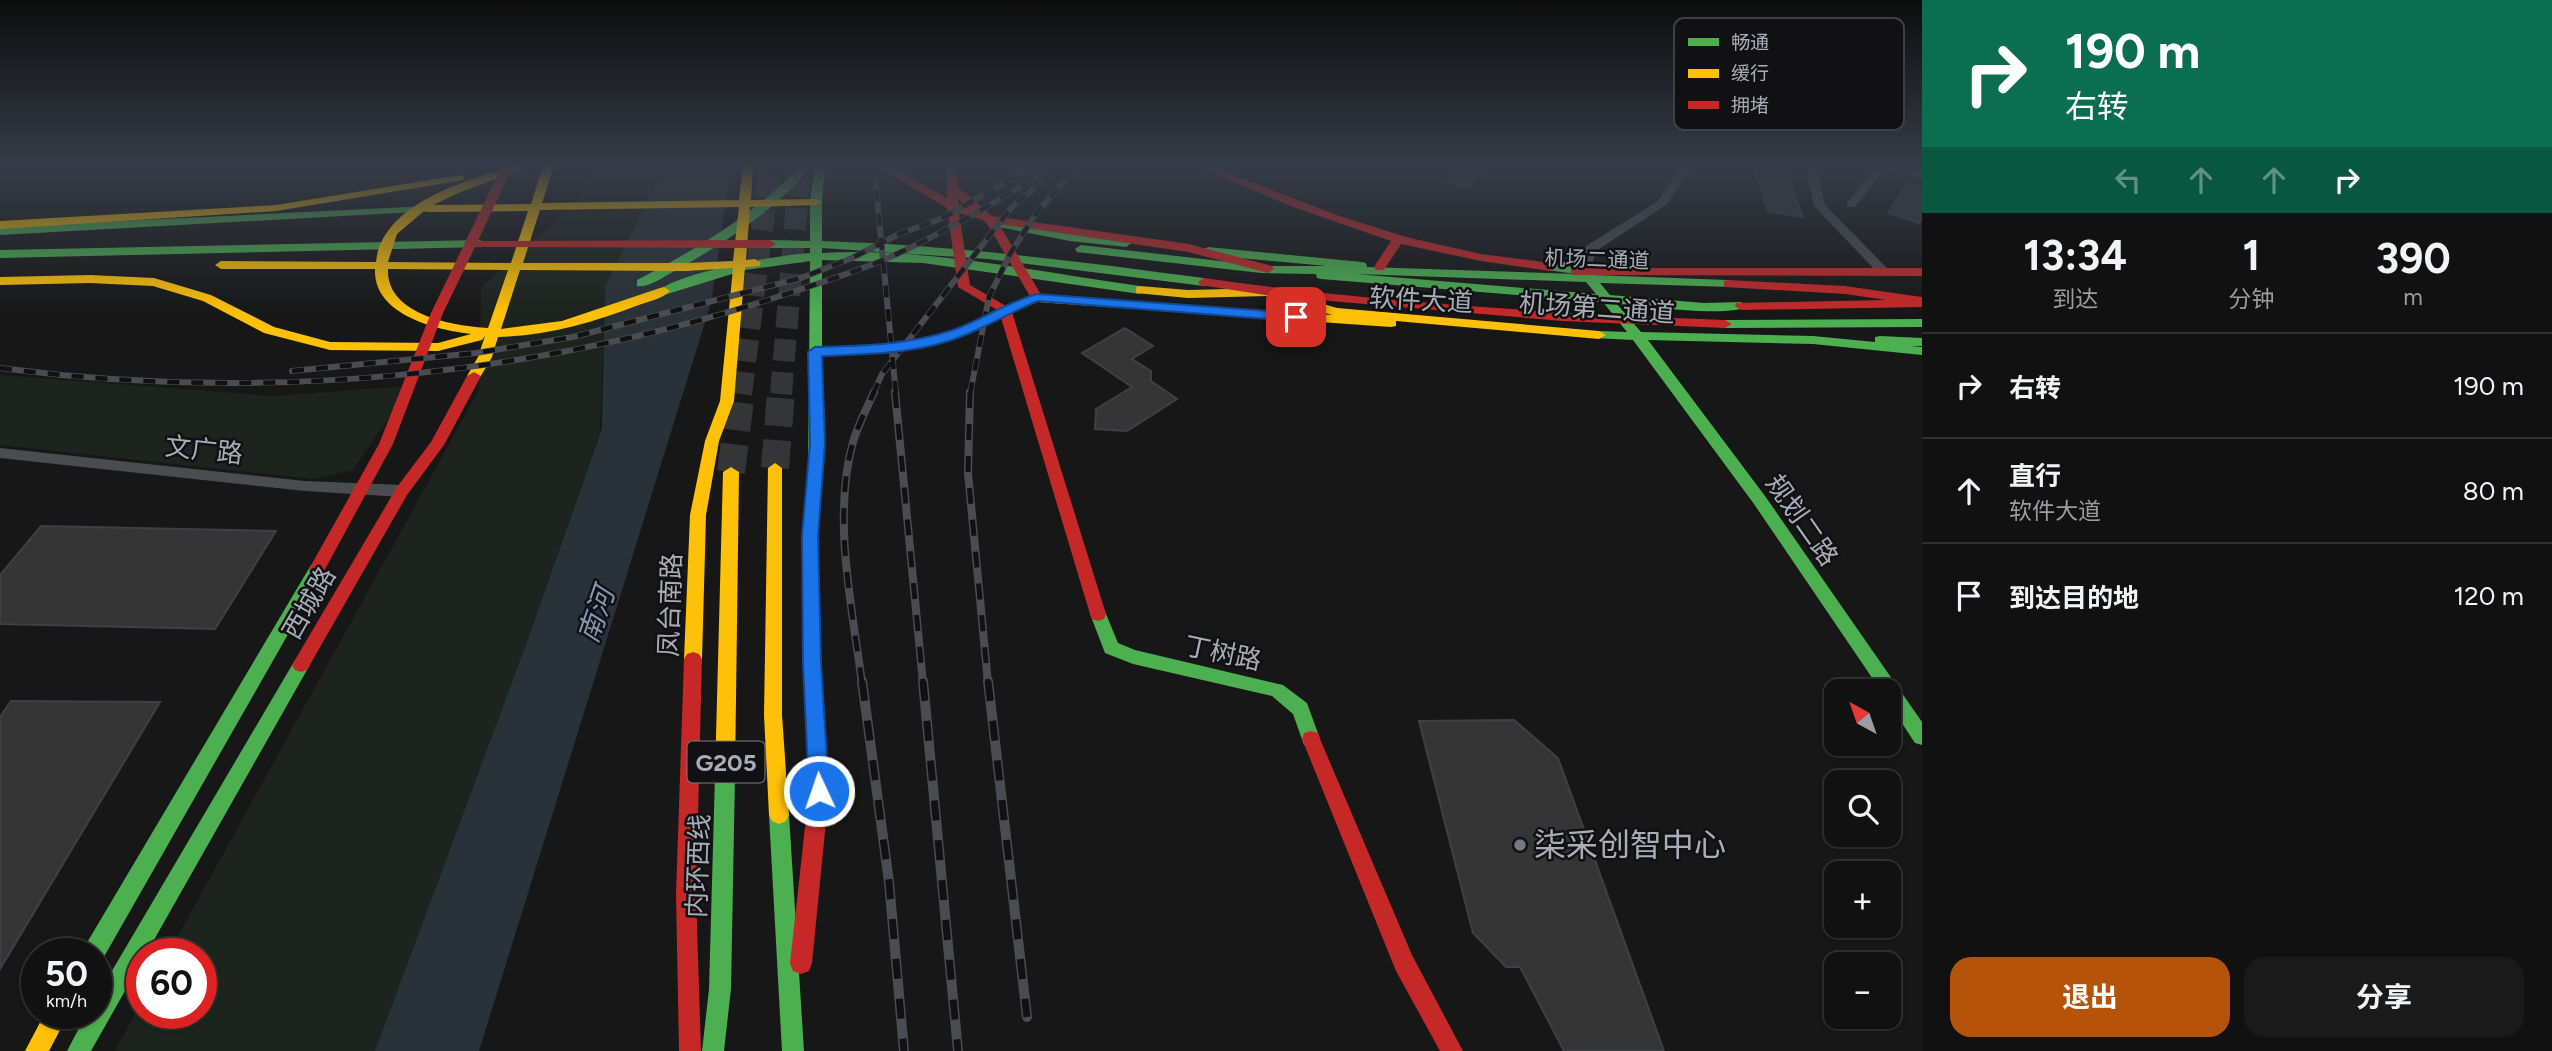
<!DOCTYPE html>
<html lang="zh">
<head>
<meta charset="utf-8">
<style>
  :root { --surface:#111; --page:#1a1a1a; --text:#f1f3f6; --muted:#9c9d9f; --line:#303131; --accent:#b45309 }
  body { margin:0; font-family:Figtree,"Noto Sans SC",sans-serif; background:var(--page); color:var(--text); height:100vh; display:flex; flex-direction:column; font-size:26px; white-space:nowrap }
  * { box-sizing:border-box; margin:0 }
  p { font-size:23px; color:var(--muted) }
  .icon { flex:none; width:38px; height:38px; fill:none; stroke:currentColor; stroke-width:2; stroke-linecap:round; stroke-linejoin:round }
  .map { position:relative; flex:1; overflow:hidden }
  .side { display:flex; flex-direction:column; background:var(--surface); width:630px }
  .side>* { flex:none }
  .top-card { background:#0b6e4f; color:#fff; overflow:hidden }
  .needle { width:46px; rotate:320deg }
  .controls { position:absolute; left:1824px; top:679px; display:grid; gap:14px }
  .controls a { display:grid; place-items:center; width:77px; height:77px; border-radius:14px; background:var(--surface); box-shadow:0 2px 5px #0004,0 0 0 2px var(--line); font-size:35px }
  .speed { position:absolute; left:21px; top:938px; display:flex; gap:14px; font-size:35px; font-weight:700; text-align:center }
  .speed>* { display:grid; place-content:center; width:91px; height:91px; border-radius:50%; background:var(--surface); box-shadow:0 2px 5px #0004,0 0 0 2px var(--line); line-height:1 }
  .speed small { font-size:18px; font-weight:400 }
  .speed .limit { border:10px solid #d22; background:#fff; color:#111 }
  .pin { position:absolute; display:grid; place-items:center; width:60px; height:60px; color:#fff; margin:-30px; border-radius:14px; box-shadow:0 4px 10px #0006 }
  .me { position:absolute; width:77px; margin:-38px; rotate:357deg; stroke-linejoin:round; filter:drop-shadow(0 0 5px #0008) }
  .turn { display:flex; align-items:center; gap:24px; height:147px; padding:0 28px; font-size:32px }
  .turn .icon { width:91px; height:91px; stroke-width:2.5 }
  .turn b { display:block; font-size:49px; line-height:60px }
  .lanes { display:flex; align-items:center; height:66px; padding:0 28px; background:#0003; justify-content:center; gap:35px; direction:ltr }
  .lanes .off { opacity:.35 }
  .eta { display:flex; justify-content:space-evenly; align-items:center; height:119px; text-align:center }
  .eta b { font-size:42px; font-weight:700; line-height:49px }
  .cta { display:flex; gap:14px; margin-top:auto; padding:14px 28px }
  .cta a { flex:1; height:80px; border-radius:21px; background:var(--accent); color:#fff; font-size:28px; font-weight:700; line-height:80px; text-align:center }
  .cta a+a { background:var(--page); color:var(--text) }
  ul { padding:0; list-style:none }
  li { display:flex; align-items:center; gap:21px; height:105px; padding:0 28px; border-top:2px solid var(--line) }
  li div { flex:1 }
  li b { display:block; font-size:26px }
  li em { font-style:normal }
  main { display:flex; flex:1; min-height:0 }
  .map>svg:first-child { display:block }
  .green { fill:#1d241e }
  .water { fill:#2a3239 }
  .building { fill:#353536; stroke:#3f4043; stroke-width:2 }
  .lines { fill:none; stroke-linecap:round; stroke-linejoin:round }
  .highway-tunnel-far1 { stroke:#343537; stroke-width:22; stroke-dasharray:22 11; stroke-linecap:butt }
  .highway-tunnel { stroke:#343537; stroke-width:28; stroke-dasharray:28 14; stroke-linecap:butt }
  .street { fill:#4b4c50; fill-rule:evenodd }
  .fast { fill:#4caf50; fill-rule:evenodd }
  .slow { fill:#ffc107; fill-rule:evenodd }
  .jam { fill:#c62828; fill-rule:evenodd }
  .rail-far2-casing { stroke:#4b4c4f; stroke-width:6 }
  .rail-far1-casing { stroke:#4b4c4f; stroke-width:8 }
  .rail-casing { stroke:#4b4c4f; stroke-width:10 }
  .rail-far2 { stroke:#111113; stroke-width:4.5; stroke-dasharray:12; stroke-linecap:butt }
  .rail-far1 { stroke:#111113; stroke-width:5; stroke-dasharray:16; stroke-linecap:butt }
  .rail { stroke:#111113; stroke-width:7; stroke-dasharray:20; stroke-linecap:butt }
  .route { fill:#1a73e8; stroke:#114b97; stroke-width:2 }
  .poi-dot { fill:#757880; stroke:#111113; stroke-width:2.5 }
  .labels { text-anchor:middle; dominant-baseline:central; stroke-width:5; stroke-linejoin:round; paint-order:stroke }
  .far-street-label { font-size:21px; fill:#a8adb8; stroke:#111113 }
  .shield { fill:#111113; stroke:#7b7e86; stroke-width:2 }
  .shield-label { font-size:24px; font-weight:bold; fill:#a8adb8 }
  .street-label { font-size:26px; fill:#a8adb8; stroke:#111113 }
  .water-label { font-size:28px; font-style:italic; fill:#7f9bb3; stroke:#111113 }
  .near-poi-label { font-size:32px; fill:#a8adb8; stroke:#111113; text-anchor:start }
  .key { fill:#111113; stroke:#3e4045; stroke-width:2 }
  .key-label { font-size:19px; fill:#a8adb8 }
</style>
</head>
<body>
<main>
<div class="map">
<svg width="1922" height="1051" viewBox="0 0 1922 1051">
  <rect width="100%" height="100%" fill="#171717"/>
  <path class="green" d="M595,166H664L605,287L600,432L527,642L375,1051H115L142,1002V1013H201V954H168L479,390L481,287L577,202Z
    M0,375L273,396L410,386L353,470L314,479L0,445Z"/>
  <path class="water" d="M664,166H731L711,303L479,1051H375L527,642L602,428L605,287Z"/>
  <path class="building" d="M1462,166H1487L1468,188L1448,182Z
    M1754,166H1784L1803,217L1768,211Z
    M1907,184L1922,189V219L1919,223L1888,213Z
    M1125,328L1153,346L1132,359L1151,371V381L1177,399L1127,431L1095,429L1096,409L1132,387L1082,353Z
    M41,526L276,531L215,629L0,624V575Z
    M11,701L160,702L0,969V717Z
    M1514,720L1558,758L1664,1051H1564L1520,967H1506L1473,933L1419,721Z"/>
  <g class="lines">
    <path class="highway-tunnel-far1" d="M741,394L770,166
      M781,394L800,166"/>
    <path class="highway-tunnel" d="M775,468L781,392
      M731,472L741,392"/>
    <path class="street" d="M1682,166H1693L1666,205L1596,251L1590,272L1588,275H1580L1578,272L1586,246L1658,201Z
      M1806,166H1816L1825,205L1888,269V275H1880L1814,206Z
      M1870,166H1895L1922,171V177L1884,171L1855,207H1847V203L1874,169Z
      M1005,305L1010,306V312L964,336L893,353L815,356L808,352L815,348L893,345L955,330Z
      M0,448L305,481L402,485L410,491L402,497L305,491L0,458Z"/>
    <path class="fast" d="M801,166H812C776,210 725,243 676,270C665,276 649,288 637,286V280C697,249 753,215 801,166Z
      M815,166H825L822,202V241C950,245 1077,261 1204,278L1210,282L1204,286L988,259L822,248V253C928,247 1035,272 1140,286L1146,290L1140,294L923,263L822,260V469L815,474L808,469L810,261L745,270L664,295L658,291C680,272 778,255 810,253V248H770L764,244L770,240L810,241V202Z
      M428,206L434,209L432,211L0,235V227Z
      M997,220L1070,233L1126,239L1132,243L1126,247L1070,241L993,226L991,224Z
      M479,240L483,241V247L0,258V250Z
      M1081,245L1264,266H1327L1208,255L1202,251L1208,247L1362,262L1366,263L1367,267L1576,274L1547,270L1545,267L1551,263L1588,269L1593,275L1728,280L1732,281V287L1600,283L1610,295L1704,303L1741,302L1747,306C1733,318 1641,306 1617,304L1641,332L1813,336L1875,342V337L1880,336L1922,338V346H1911L1922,347V355L1813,344L1648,340L1765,496L1922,722V745L1915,743L1888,702V691H1881L1754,504L1633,340L1594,338L1592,335L1599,331L1627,332L1603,302L1321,279L1317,278L1316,274L1261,273L1077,252L1075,249ZM1356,274L1586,282L1596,294Z
      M1922,319V327L1725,328L1718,324L1725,320Z
      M317,563L323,565L325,569L323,573L101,962L96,963V954H82L85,946L311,565Z
      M1098,607L1104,609L1118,643L1135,650L1283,685L1307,703L1320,739L1318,745L1311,747L1304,745L1293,714L1272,696L1133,664L1105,653L1090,614L1092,609Z
      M301,658L307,660L310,665L307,670L146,954H142V961L91,1051H67L87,1013H96V998L295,660Z
      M725,766L732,769L735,775L731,989L724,1051H702L709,989L715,775L718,769Z
      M779,806L786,809L789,815L804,1051H782L769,815L772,809Z"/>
    <path class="slow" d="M516,166L523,169L458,193L433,205L531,204L543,166H554L542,203L739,200L743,166H753L751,200L816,199L822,202L816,205L750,207L746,260L755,259L761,263L759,266L745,267L734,401L719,441L706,515L702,659L699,664L693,666L687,664L684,659L690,515L705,441L720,401L733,268L687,271L520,270L501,329L562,321L660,288L664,287L670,291C662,299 647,302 636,306C592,323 546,336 498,337L492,357L479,379L474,380L467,376L478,357L485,336L482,340L438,351L330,350L264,333L203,301L153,286L90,283L0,285V277L90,275L154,278L211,295L274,327L330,342L438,343L471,334C436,330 373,315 375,269H221L215,265L221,261L376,262C382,203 468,179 516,166ZM739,207L733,261L687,263H523L540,210ZM424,211L428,212L528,211L511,263L388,262L397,234ZM388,269L508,270L488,328C454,326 386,315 388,269Z
      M460,175L464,176V180L276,211L0,229V221L276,205Z
      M1140,286L1188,290L1268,288L1337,308L1599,331L1606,335L1599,339L1396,321V326L1391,327L1038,302L1005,313L999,309L1037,294L1332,315L1267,296L1188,298L1136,293V287Z
      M775,463L782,468V715L789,815L786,821L779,824L772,821L769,815L764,715L768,468Z
      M731,467L739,472L735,775L732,781L725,784L718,781L715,775L723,472Z
      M45,1013H69L49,1051H25Z"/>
    <path class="jam" d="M502,166H513L478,241L770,240L776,244L770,248L475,247L443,313L393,444L323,573H311L309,569L379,444L431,313Z
      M876,166H889L947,198L946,166H956L958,187L992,216L1189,244L1272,266L1274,269L1268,273L1188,252L999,224L1043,298L1037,302L1031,298L988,225L983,220L959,213L970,285L1011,309L1106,614L1104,619L1098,621L1092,619L1090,614L999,311L958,287L947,208ZM958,199L970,209L959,205Z
      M1195,166H1210L1337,215L1406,237L1481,254L1551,263L1557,267L1551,271L1481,261L1401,244L1384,270H1376L1374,267L1391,241L1296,208Z
      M1575,268H1922V276L1571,275V269Z
      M1204,278C1376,303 1551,313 1725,320L1732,324L1725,328L1563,321L1272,296L1200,285L1198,282Z
      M1728,280L1845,286L1922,297V307L1741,310L1735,306L1736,303L1886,300L1845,294L1724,287V281Z
      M474,372L481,376L444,445L407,495L307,670L301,672L295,670L292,665L295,660L397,487L431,442L467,376Z
      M815,464L822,469L818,536L821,663L829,791L812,963L809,971L801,974L793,971L790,963L809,791L803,663L802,536L808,469Z
      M693,652L699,654L702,659L696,894L701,1051H679L676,894L684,659L687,654Z
      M1311,731L1318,733L1320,739L1412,955L1463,1051H1440L1396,971L1302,739L1304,733Z"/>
    <g class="rail-far2-casing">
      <path id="rail-far2" d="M874,166L896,394
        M0,368C258,402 529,378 777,297C813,285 850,274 886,259C944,233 1000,200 1054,166
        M292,371L476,353L573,337L801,278L852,258L899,234L943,218L1033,166
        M873,394L882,374L1011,208L1039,184
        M970,394L989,297L1010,254L1037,212L1078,166"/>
    </g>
    <g class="rail-far1-casing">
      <path id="rail-far1" d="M895,392L923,683
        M970,392L968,473L988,683
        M862,683C852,607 832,517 853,442C858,425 867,408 874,392"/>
    </g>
    <g class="rail-casing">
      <path id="rail" d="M862,681L889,882L904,1051
        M923,681L958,1051
        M988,681L1027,1017"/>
    </g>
    <use href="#rail-far2" class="rail-far2"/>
    <use href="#rail-far1" class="rail-far1"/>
    <use href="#rail" class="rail"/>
  </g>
  <linearGradient id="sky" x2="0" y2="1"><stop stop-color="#0d0d0d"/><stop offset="0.53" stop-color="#363c47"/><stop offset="1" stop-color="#363c47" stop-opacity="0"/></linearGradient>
  <rect width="1922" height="313" fill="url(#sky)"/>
  <path class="route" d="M1037,294L1296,313L1303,317L1296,321L1038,301C1013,311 990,325 965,335C920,354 870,354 822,356L825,443L818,536L821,663L829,791L826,797L819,800L812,797L809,791L803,663L802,536L810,443L808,352L815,347C862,346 908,345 953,330C982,320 1007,302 1037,294Z"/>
  <circle class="poi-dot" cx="1520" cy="845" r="7"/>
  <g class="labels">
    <g class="far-street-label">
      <text transform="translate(1597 259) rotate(2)">机场二通道</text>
    </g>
    <rect class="shield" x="687.5" y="741.5" width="77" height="41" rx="5"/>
    <g class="shield-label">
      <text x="726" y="762">G205</text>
    </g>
    <g class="street-label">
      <text transform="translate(1421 300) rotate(3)">软件大道</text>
      <text transform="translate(1597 308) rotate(4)">机场第二通道</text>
      <text transform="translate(204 450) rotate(6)">文广路</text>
      <text transform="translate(1802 520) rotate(55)">规划二路</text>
      <text transform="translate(309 603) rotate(-60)">西城路</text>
      <text transform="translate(670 605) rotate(-88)">凤台南路</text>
      <text transform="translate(1223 653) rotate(12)">丁树路</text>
      <text transform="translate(698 866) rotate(-88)">内环西线</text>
    </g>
    <g class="water-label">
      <text transform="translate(596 615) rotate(-71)">南河</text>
    </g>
    <g class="near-poi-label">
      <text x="1534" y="845">柒采创智中心</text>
    </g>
  </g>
  <rect x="1674" y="18" width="230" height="112" rx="10" class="key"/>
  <rect x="1688" y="38" width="31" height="8" fill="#4caf50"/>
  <rect x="1688" y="69" width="31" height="9" fill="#ffc107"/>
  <rect x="1688" y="101" width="31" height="8" fill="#c62828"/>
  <g class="key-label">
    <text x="1731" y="49">畅通</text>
    <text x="1731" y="80">缓行</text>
    <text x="1731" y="112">拥堵</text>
  </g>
</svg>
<div class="controls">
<a><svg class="needle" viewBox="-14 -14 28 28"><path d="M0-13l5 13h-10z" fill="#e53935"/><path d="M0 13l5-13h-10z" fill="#9c9d9f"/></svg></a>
<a><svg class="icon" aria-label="search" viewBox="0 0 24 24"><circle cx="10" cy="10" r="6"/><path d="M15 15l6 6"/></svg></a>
<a>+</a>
<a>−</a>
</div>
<div class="speed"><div>50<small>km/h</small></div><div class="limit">60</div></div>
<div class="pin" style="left:1296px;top:317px;background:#d93025"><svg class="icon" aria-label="arrive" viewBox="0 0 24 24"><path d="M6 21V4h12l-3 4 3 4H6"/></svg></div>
<svg class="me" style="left:819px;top:791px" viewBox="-20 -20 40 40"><circle r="17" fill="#1a73e8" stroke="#fff" stroke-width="3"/><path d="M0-11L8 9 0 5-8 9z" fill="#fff"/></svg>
</div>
<section class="side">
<div class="top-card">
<div class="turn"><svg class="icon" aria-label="right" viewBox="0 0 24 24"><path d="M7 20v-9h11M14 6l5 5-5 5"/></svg><div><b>190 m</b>右转</div></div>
<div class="lanes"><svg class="icon off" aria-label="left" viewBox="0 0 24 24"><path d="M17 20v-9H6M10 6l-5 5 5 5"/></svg><svg class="icon off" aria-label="ahead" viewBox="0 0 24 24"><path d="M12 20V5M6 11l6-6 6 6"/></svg><svg class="icon off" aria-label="ahead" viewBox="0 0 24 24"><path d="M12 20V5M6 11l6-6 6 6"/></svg><svg class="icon" aria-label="right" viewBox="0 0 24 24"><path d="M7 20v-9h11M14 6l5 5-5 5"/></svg></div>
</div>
<div class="eta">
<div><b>13:34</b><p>到达</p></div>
<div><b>1</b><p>分钟</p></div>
<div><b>390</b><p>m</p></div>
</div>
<ul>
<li><svg class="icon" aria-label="right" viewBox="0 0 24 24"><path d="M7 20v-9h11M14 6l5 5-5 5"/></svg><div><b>右转</b></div><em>190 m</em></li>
<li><svg class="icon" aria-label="ahead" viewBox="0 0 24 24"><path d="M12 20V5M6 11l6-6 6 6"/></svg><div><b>直行</b><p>软件大道</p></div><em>80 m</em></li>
<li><svg class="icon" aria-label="arrive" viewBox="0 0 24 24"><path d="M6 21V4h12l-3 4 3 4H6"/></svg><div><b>到达目的地</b></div><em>120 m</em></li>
</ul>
<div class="cta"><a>退出</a><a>分享</a></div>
</section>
</main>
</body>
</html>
